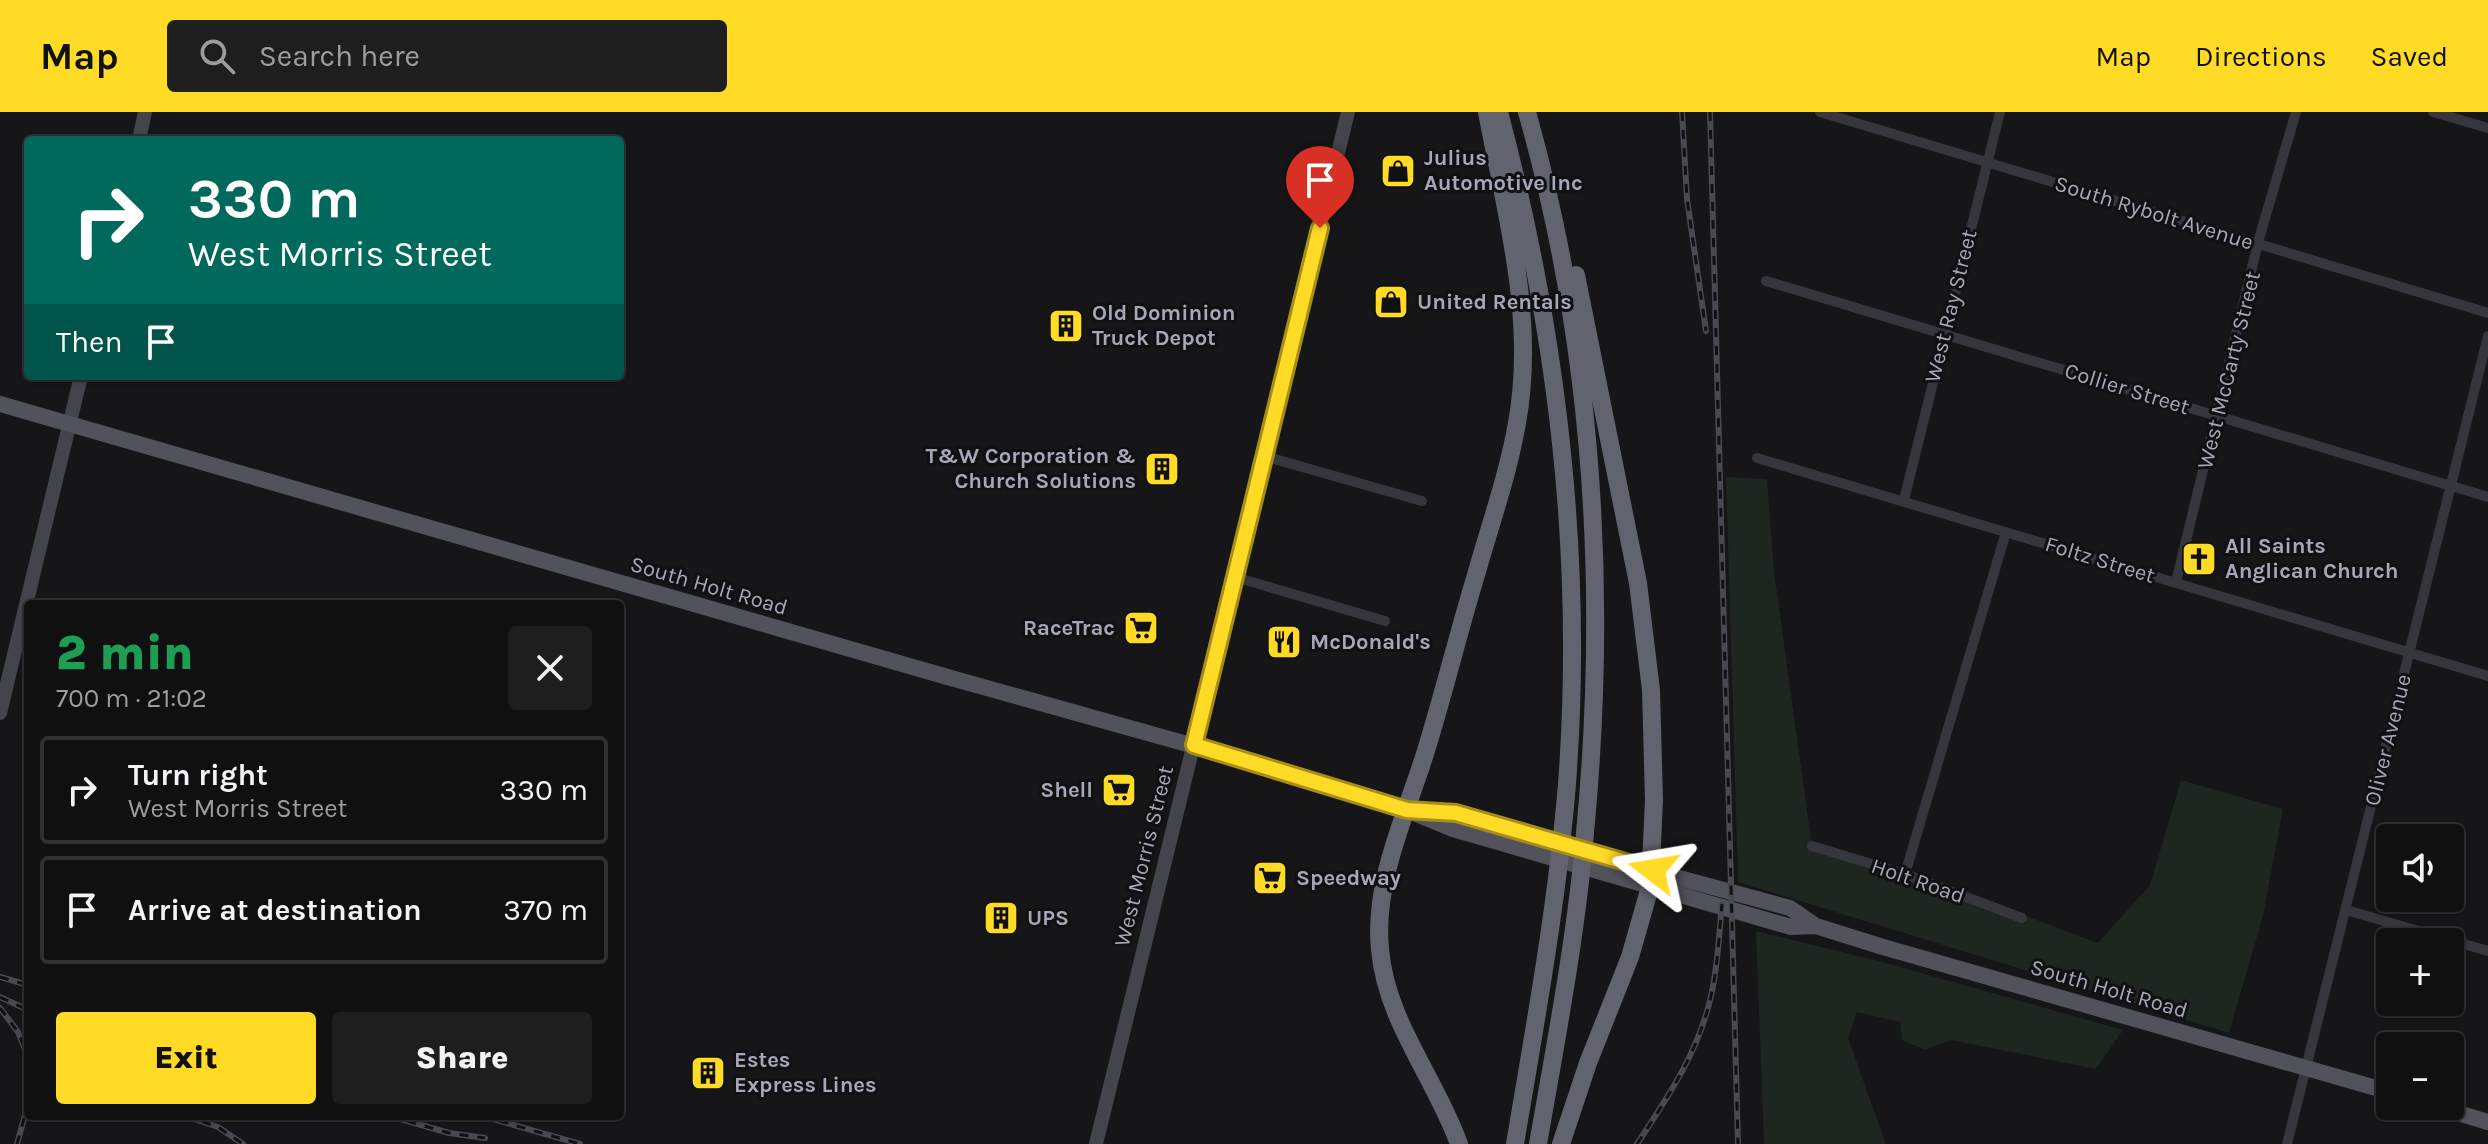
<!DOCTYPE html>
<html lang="en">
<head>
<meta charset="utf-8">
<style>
  :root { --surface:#101011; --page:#1e1e1f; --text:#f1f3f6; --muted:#9c9d9f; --line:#303031; --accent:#ffdb26 }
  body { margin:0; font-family:Karla,sans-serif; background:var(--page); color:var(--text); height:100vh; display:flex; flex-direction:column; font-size:30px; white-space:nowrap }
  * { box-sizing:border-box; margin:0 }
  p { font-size:26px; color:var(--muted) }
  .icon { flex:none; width:44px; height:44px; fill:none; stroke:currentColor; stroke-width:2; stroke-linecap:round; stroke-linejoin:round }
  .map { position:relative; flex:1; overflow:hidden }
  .drawer { position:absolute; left:24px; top:488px; width:600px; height:520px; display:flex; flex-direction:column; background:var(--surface); border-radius:8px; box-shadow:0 2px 6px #0004,0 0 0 2px var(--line) }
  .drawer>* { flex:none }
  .guide { position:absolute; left:24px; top:24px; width:600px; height:244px; border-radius:8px; box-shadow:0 2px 6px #0004,0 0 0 2px var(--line); background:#00695c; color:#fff; overflow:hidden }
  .controls { position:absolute; left:2376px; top:712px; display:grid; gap:16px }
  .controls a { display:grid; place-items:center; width:88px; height:88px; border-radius:8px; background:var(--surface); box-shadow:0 2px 6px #0004,0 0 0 2px var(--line); font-size:40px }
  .pin { position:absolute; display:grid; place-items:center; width:68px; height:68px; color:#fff; margin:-82px -34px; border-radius:50% 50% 50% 0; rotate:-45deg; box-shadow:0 0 8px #0007 }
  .pin .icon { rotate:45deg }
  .me { position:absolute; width:88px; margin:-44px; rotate:284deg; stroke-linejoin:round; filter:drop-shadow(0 0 6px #0008) }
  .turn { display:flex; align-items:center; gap:28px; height:168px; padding:0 32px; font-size:36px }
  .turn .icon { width:104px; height:104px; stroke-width:2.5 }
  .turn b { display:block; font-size:56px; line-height:68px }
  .then { display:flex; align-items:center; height:76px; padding:0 32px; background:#0003; gap:16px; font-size:30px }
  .round { display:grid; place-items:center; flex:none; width:84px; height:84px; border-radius:8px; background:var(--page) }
  .overview { display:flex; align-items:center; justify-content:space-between; height:136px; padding:0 32px }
  h1 { font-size:48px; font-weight:800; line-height:60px; color:#1e9e55 }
  .cta { display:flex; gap:16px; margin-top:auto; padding:16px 32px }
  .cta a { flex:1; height:92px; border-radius:8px; background:var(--accent); color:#111; font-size:32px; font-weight:800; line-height:92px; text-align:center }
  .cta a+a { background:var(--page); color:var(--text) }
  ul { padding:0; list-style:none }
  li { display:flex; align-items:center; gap:24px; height:108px; margin:0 16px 12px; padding:0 16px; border:4px solid var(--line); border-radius:8px }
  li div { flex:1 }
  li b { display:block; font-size:30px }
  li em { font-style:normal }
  header { display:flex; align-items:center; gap:48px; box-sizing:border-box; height:112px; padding:0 40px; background:var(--accent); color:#111 }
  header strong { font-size:38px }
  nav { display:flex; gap:44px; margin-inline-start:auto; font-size:28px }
  .search { width:560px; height:72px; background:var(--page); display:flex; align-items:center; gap:20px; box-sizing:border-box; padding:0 28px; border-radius:8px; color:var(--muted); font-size:30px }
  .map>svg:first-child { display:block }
  .green { fill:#1d261f }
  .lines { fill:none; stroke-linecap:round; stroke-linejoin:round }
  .street { stroke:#36363d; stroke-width:10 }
  .secondary { stroke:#44444d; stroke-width:14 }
  .primary { stroke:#52525c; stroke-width:16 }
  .highway { stroke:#61636e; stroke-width:18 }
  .rail-casing { stroke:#494952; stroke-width:6 }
  .rail { stroke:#111012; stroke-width:3; stroke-dasharray:9; stroke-linecap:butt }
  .route-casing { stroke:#a68e19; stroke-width:20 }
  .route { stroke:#ffdb26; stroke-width:14 }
  .labels { text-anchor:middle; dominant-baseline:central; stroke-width:6; stroke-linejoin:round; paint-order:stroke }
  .poi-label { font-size:22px; font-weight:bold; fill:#a6a8b9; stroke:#111012; text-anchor:start }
  .street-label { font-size:22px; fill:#a6a8b9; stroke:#111012 }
</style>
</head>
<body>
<header>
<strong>Map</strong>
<div class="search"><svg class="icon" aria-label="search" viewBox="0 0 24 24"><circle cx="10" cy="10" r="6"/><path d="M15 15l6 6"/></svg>Search here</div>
<nav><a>Map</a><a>Directions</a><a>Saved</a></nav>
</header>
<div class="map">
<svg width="2488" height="1032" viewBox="0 0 2488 1032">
  <rect width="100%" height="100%" fill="#161517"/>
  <path class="green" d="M1726,365L1767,367L1774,459L1812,734L1910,760L2098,831L2150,773L2181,668L2283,697L2263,804L2229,921L1738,770Z
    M1756,819L1879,849L2123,918L2096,957L1951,928L1925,938L1902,928L1900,910L1857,900L1848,926L1886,1032H1764Z"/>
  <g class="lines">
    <path class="street" d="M1820,0L2488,201
      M2433,0L2488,16
      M1766,169L2488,385
      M1264,344L1422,389
      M1757,346L2488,564
      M1904,388L2000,0
      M1235,465L1385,509
      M2176,470L2259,127L2296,0
      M1812,734L1905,762L2022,806
      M1905,762L2006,420
      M2346,798L2488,839
      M2287,1032L2488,224"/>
    <path class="secondary" d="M139,28L145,0
      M0,601L81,264
      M1096,1032L1348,0"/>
    <path class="primary" d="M0,292L944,564L1280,658L1407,698L1453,717L1791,815L1816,814
      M1420,699L1456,701L1613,748L1790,796L1816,814L1883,835L2390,980
      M2435,994L2488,1010"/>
    <path class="highway" d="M1499,0C1557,219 1584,446 1567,672C1557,793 1535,913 1515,1032
      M1527,0C1593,234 1608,479 1585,721C1576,825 1556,929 1538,1032
      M1459,1032C1435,965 1386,909 1380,837C1373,767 1409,697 1428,632C1445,576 1459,519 1476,463C1490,413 1508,363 1517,311C1536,207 1506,102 1487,0
      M1561,1032L1588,951L1630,845L1650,775L1654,688L1651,578L1638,471L1576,163"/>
    <g class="rail-casing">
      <path id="rail" d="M1682,0L1687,87L1706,219
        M1710,0L1738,1032
        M0,865L28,873
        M0,885L28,898
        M0,896L18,920L28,945
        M185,1004L218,1015L243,1032
        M390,1004L449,1021L485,1026
        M482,1004L580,1032
        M17,1032L28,992
        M1637,1032C1668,985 1699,939 1711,884C1718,854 1719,822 1722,792"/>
    </g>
    <use href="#rail" class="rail"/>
  </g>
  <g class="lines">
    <g class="route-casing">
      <path id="route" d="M1320,116L1194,633L1407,698L1456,701L1653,758"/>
    </g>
    <use href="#route" class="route"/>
  </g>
  <defs>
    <g id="shop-square" transform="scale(1.8)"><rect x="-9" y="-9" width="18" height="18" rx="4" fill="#ffdb26" stroke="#111012"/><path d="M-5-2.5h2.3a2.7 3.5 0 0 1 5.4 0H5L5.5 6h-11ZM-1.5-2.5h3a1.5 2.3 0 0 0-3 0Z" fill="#111"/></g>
    <g id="building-square" transform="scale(1.8)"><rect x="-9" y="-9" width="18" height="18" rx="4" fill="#ffdb26" stroke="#111012"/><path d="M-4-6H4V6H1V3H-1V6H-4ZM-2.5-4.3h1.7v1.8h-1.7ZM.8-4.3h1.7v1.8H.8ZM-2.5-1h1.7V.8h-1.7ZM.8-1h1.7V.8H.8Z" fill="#111"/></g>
    <g id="church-square" transform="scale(1.8)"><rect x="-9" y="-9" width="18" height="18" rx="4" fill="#ffdb26" stroke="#111012"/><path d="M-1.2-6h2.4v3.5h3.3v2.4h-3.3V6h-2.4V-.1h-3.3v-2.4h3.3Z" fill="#111"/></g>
    <g id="supermarket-square" transform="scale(1.8)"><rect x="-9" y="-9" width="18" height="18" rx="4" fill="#ffdb26" stroke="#111012"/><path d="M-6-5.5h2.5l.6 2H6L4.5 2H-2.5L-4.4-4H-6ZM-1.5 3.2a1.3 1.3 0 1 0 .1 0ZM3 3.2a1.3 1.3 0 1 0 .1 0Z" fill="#111"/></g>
    <g id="restaurant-square" transform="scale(1.8)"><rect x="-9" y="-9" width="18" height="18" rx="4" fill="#ffdb26" stroke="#111012"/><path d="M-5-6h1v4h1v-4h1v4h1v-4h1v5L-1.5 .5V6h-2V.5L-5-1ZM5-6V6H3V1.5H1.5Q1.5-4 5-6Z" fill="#111"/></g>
  </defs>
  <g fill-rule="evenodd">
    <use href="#shop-square" x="1398" y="59"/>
    <use href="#shop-square" x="1391" y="190"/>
    <use href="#building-square" x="1066" y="214"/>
    <use href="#building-square" x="1162" y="357"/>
    <use href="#church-square" x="2199" y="447"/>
    <use href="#supermarket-square" x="1141" y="516"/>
    <use href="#restaurant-square" x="1284" y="530"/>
    <use href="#supermarket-square" x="1119" y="678"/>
    <use href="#supermarket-square" x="1270" y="766"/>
    <use href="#building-square" x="1001" y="806"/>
    <use href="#building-square" x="708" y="961"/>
  </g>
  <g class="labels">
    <g class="poi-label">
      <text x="1424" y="46">Julius<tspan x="1424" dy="25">Automotive Inc</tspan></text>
      <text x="1417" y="190">United Rentals</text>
      <text x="1092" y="201">Old Dominion<tspan x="1092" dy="25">Truck Depot</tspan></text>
      <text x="1136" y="344" text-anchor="end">T&amp;W Corporation &amp;<tspan x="1136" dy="25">Church Solutions</tspan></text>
      <text x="2225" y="434">All Saints<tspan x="2225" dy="25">Anglican Church</tspan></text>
      <text x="1115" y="516" text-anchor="end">RaceTrac</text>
      <text x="1310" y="530">McDonald's</text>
      <text x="1093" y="678" text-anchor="end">Shell</text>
      <text x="1296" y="766">Speedway</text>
      <text x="1027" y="806">UPS</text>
      <text x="734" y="948">Estes<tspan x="734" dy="25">Express Lines</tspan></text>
    </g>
    <g class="street-label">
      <text transform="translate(2154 101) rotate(17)">South Rybolt Avenue</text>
      <text transform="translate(1951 194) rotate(-76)">West Ray Street</text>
      <text transform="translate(2229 258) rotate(-76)">West McCarty Street</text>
      <text transform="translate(2127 277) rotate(17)">Collier Street</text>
      <text transform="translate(2100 448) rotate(17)">Foltz Street</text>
      <text transform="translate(709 474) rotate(16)">South Holt Road</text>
      <text transform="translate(2388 628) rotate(-76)">Oliver Avenue</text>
      <text transform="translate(1144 744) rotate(-76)">West Morris Street</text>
      <text transform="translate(1918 769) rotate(19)">Holt Road</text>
      <text transform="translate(2109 877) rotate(16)">South Holt Road</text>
    </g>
  </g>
</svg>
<div class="controls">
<a><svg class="icon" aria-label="sound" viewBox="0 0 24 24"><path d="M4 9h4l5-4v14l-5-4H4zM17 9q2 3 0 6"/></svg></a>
<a>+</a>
<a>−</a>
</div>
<div class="pin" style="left:1320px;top:116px;background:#d93025"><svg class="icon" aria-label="arrive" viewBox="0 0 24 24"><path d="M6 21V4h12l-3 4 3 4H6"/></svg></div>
<svg class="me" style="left:1653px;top:758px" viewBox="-20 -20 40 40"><path d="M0-17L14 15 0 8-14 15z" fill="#ffdb26" stroke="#fff" stroke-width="4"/></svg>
<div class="guide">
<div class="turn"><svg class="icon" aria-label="right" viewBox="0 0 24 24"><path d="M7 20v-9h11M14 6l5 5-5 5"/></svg><div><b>330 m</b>West Morris Street</div></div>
<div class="then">Then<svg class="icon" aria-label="arrive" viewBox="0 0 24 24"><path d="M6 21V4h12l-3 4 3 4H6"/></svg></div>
</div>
<section class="drawer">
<div class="overview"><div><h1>2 min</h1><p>700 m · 21:02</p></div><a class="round"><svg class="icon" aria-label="close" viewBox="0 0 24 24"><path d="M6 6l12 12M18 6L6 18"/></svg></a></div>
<ul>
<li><svg class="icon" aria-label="right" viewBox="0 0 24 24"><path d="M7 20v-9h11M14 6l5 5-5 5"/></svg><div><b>Turn right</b><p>West Morris Street</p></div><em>330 m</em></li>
<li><svg class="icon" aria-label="arrive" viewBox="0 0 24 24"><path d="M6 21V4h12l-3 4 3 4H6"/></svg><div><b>Arrive at destination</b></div><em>370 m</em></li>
</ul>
<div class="cta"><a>Exit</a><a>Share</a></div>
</section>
</div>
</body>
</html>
